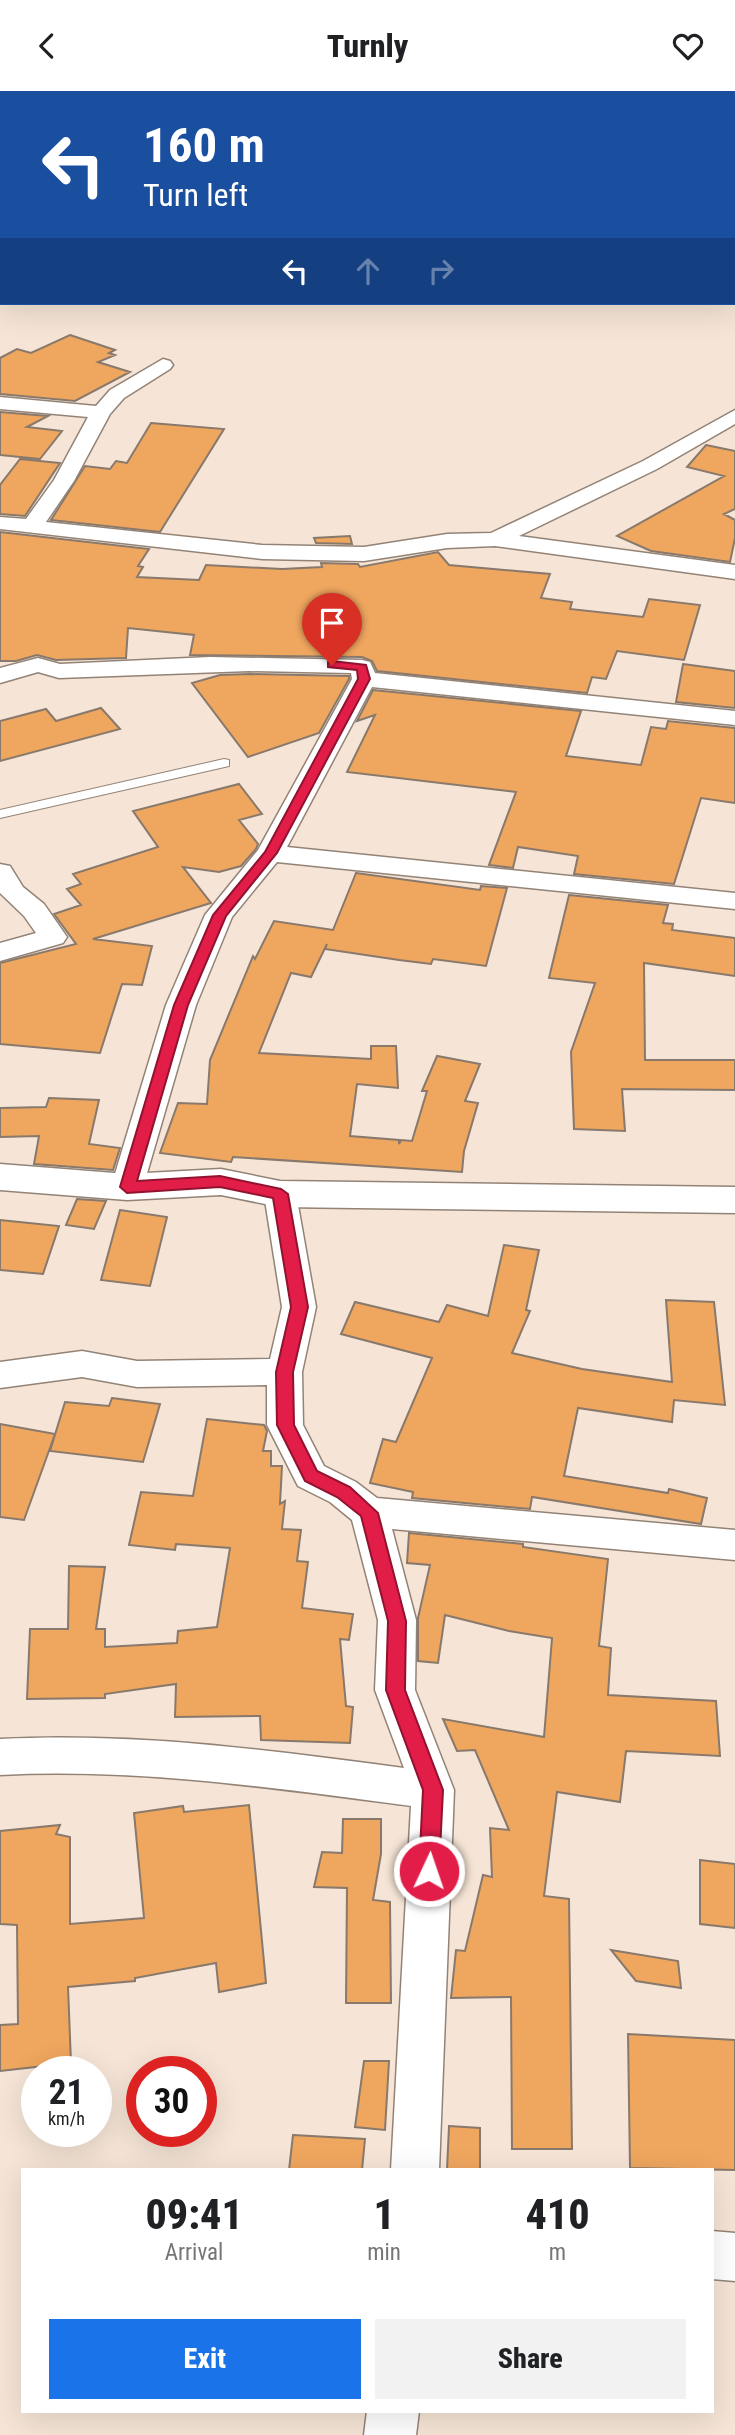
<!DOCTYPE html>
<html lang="en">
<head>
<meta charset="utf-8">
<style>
  :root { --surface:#fff; --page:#f2f2f2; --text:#202124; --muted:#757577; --accent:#1a73e8 }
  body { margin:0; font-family:"Roboto Condensed",sans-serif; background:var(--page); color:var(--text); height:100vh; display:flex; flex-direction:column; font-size:26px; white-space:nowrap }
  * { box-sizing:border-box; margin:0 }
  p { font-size:23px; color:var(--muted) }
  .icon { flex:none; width:38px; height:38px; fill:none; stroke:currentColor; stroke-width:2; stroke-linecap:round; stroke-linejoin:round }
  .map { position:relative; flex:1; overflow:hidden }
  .details { position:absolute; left:21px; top:2077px; width:693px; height:245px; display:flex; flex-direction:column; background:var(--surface); border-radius:0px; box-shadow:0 7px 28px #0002 }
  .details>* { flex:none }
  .banner { position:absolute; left:0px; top:0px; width:735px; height:214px; box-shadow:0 7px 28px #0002; background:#1a4fa0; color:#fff; overflow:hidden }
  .speed { position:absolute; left:21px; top:1965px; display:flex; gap:14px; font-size:35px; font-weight:700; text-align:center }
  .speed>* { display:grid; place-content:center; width:91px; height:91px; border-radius:50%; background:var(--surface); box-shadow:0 7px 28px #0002; line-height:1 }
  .speed small { font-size:18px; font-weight:400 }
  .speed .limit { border:10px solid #d22; background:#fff; color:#111 }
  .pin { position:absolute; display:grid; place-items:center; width:60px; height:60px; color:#fff; margin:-72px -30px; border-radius:50% 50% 50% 0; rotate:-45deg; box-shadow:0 0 7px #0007 }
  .pin .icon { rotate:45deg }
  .me { position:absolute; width:77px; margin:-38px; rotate:3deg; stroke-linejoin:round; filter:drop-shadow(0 0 5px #0008) }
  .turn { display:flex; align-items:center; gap:24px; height:147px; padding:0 28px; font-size:32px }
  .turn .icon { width:91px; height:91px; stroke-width:2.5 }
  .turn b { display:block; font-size:49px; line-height:60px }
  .lanes { display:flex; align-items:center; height:66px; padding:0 28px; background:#0003; justify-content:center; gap:35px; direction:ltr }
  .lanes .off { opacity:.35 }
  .eta { display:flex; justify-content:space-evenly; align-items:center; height:119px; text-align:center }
  .eta b { font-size:42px; font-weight:800; line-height:49px }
  .action { display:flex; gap:14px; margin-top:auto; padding:14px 28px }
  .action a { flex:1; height:80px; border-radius:0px; background:var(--accent); color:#fff; font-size:28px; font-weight:800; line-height:80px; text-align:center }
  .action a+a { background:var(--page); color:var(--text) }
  header { display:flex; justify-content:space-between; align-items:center; height:91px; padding:0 28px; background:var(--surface); font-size:32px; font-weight:800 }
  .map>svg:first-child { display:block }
  .building { fill:#efa65e; stroke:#88796c; stroke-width:2 }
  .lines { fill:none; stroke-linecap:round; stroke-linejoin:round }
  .service-casing { stroke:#938376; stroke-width:2 }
  .minor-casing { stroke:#938376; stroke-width:3 }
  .tertiary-casing { stroke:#938376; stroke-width:3 }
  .service { fill:#fff; fill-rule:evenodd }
  .minor { fill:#fff; fill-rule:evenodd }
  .tertiary { fill:#fff; fill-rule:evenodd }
  .route { fill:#e11d48; stroke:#92132f; stroke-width:2 }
</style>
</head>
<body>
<header><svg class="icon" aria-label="back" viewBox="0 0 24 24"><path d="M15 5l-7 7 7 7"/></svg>Turnly<svg class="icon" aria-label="heart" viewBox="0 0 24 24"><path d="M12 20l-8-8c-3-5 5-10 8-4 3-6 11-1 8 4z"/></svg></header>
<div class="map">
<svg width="735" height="2344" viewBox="0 0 735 2344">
  <rect width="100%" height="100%" fill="#f6e5d6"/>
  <path class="building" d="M70,244L115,259L109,262L115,264L98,271L130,281L75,310L0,303V267L17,258L31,262Z
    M0,321L48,325L27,336L62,340L40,368L0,364Z
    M151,332L224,338L160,441L51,429L85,375L110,378L116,370L127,372Z
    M706,354L735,360V418L724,423L735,429V447L730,471L651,460L617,445L724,385L687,376Z
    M20,368L60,372L25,425L0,423V394Z
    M0,441L149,458L138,475L143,476L137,486L199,489L206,474L282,478L322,476L321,472L358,473L360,476L438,461L449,474L550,483L541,507L572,511L570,518L643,526L649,508L700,514L684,569L617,560L606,588L592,586L587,602L377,580L372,570L362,566L190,564L194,544L128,537L126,567L56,569L37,564L16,570H0Z
    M350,445L352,453L316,452L314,447Z
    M683,573L735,580V617L676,611Z
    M249,583L349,585V588L319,642L248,666L192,592L220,584Z
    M373,599L581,620L566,665L641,674L651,636L666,638L668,630L735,637V712L701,707L674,793L574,783L578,765L518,756L513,777L489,774L516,701L347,681L375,624L357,630Z
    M101,617L120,638L0,670V630L46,618L56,630Z
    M239,693L262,723L239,729L258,753L256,758L241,775L219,781L183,776L211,812L93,848L152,855L142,894L122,893L100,962L0,953V872L76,853L54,823L81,814L67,798L81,793L73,783L158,756L133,720Z
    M356,782L480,799L481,795L507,797L486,875L433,868L431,873L399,869L325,858L327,853L311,886L291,882L259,962L371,968V955H396L398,997L357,993L350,1045L399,1049V1053L401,1049L412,1050L427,1000H422L437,965L480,973L465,1010L478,1012L464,1060L462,1081L233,1066L231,1071L160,1062L178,1012L207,1013L210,969L253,865L255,868L274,830L333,839Z
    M569,804L668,814L663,832L673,833L672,839L735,847V885L644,872L645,969H735V999L622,998L625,1040L574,1038L571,961L595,892L549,887Z
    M49,1007L99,1009L89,1053L120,1057L113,1079L34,1073L39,1045L0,1046V1017L46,1016Z
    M77,1108L106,1110L94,1138L66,1134Z
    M120,1119L167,1126L150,1195L101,1189Z
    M0,1129L59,1135L43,1183L0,1179Z
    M504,1154L539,1159L526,1219L530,1220L512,1262L582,1278L672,1291L666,1209L714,1211L725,1314L674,1309L672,1331L578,1317L564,1385L668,1402L669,1398L707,1407L701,1433L532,1406L530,1418L412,1407L413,1401L370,1392L383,1348L396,1351L432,1267L341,1243L355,1211L439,1231L447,1214L488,1225Z
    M112,1307L160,1313L143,1371L50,1360L65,1311L109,1315Z
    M207,1328L264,1334L267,1340L263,1360H271V1375H282L280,1413L285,1410L282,1438L301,1439L297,1470L308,1471L302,1517L353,1523L349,1549L340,1548L346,1615L353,1616L350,1652L261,1649L260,1625L175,1626L176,1593L105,1603V1607L27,1608L30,1538H68L69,1475L105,1476L96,1538H105V1556L177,1552L178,1540L217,1536L230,1457L176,1453L175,1459L129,1454L141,1401L193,1405Z
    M0,1333L55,1343L24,1429L0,1426Z
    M409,1442L523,1453V1456L608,1468L599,1555L611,1557L608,1604L716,1610L720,1665L626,1660L620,1711L557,1701L544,1805L569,1808L572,2058H512L511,1906L451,1907L456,1859L465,1860L483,1784L492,1786L490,1737L509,1739L475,1659L457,1660L443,1628L544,1646L552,1547L509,1540L445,1524L438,1572L418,1570V1527L430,1474L407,1472Z
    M249,1714L266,1892L219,1901L216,1872L135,1887V1890L68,1896L71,1972L0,1980V1934L18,1933L17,1834L0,1833V1740L60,1734L56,1743L70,1746V1833L144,1827L134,1722L183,1715L184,1721Z
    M343,1728H381V1763L373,1809L390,1811L391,1912H346L347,1797L314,1796L322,1761L342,1762Z
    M700,1769L735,1773V1837L700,1833Z
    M611,1859L678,1870L681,1897L636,1890Z
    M628,1943L735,1949V2079L630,2077Z
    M364,1970H389L385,2039L355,2036Z
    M449,2035L480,2037V2079H447Z
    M293,2044L365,2048L362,2079H289Z"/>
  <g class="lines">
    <g class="service-casing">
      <path id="service" d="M224,668L229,669V675L0,727V719Z"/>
    </g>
    <g class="minor-casing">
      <path id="minor" d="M733,135H735V145H733Z
        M163,268L170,270L173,274L170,278L124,307L110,323L74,390L46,431L262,454L364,456L447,443L491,442L643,370L735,319V333L657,378L519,445L735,474V488L495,455L447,457L364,470L262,468L0,438V426L26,428L54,389L88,326L0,318V306L96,315L110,299Z
        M210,566L362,569L370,571L375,582L735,620V634L372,596L287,756L735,802V818L277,771L232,826L196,914L143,1096L138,1104L127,1107L116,1104L111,1096L166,914L205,824L258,759L352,588L351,582L249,580L59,587L38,581L0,592V577L38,567L60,573Z
        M0,773L10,775L23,796L44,813L67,846L63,852L0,870V852L36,842L24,825L0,802Z
        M280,1092L291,1095L296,1103L316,1216L302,1281L303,1334L324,1375L356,1391L377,1407L735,1439V1469L392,1438L416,1529L415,1599L454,1699L439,2079H391L411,1715C274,1697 139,1677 0,1684V1648C136,1641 269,1659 404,1677L375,1599L378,1529L352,1429L330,1411L298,1395L267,1334V1294L137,1296L82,1286L0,1297V1271L82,1260L137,1270L270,1268L282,1216L264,1103L269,1095Z
        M712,2140L735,2142V2190L712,2188Z
        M367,2320H419L416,2344H364Z"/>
    </g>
    <g class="tertiary-casing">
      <path id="tertiary" d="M0,1073L127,1083L221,1078L280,1090L735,1096V1122L280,1116L221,1104L127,1109L0,1099Z"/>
    </g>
    <use href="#service" class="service"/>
    <use href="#minor" class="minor"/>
    <use href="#tertiary" class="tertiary"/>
  </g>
  <path class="route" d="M332,570L366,574L370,588L277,762L226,825L188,914L137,1090L220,1085L281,1098L288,1103L308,1216L293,1281L294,1334L317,1380L350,1396L378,1422L406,1530L405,1599L443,1699L439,1780L436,1787L429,1790L422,1787L419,1780L423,1699L386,1599L388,1530L361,1425L337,1406L305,1390L277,1334L276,1281L291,1216L273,1107L220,1096L127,1102L120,1096L174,914L213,824L265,761L358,588L357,579L328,576V571Z"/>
</svg>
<div class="speed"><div>21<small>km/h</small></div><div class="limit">30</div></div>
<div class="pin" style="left:332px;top:574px;background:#d93025"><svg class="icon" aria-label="arrive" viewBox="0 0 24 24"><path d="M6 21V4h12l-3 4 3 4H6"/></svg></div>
<svg class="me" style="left:429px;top:1780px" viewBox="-20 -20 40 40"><circle r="17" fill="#e11d48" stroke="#fff" stroke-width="3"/><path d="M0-11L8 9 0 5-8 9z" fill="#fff"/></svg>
<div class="banner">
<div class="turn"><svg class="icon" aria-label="left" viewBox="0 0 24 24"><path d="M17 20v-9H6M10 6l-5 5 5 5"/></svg><div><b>160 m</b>Turn left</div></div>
<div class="lanes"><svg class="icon" aria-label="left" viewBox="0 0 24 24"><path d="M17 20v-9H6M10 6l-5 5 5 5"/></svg><svg class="icon off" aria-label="ahead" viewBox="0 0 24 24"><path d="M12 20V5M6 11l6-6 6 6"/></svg><svg class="icon off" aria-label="right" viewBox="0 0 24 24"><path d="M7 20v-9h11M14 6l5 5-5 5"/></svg></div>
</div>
<section class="details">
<div class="eta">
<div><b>09:41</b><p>Arrival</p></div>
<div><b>1</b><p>min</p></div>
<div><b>410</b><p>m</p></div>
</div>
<div class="action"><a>Exit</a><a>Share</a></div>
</section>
</div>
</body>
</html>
